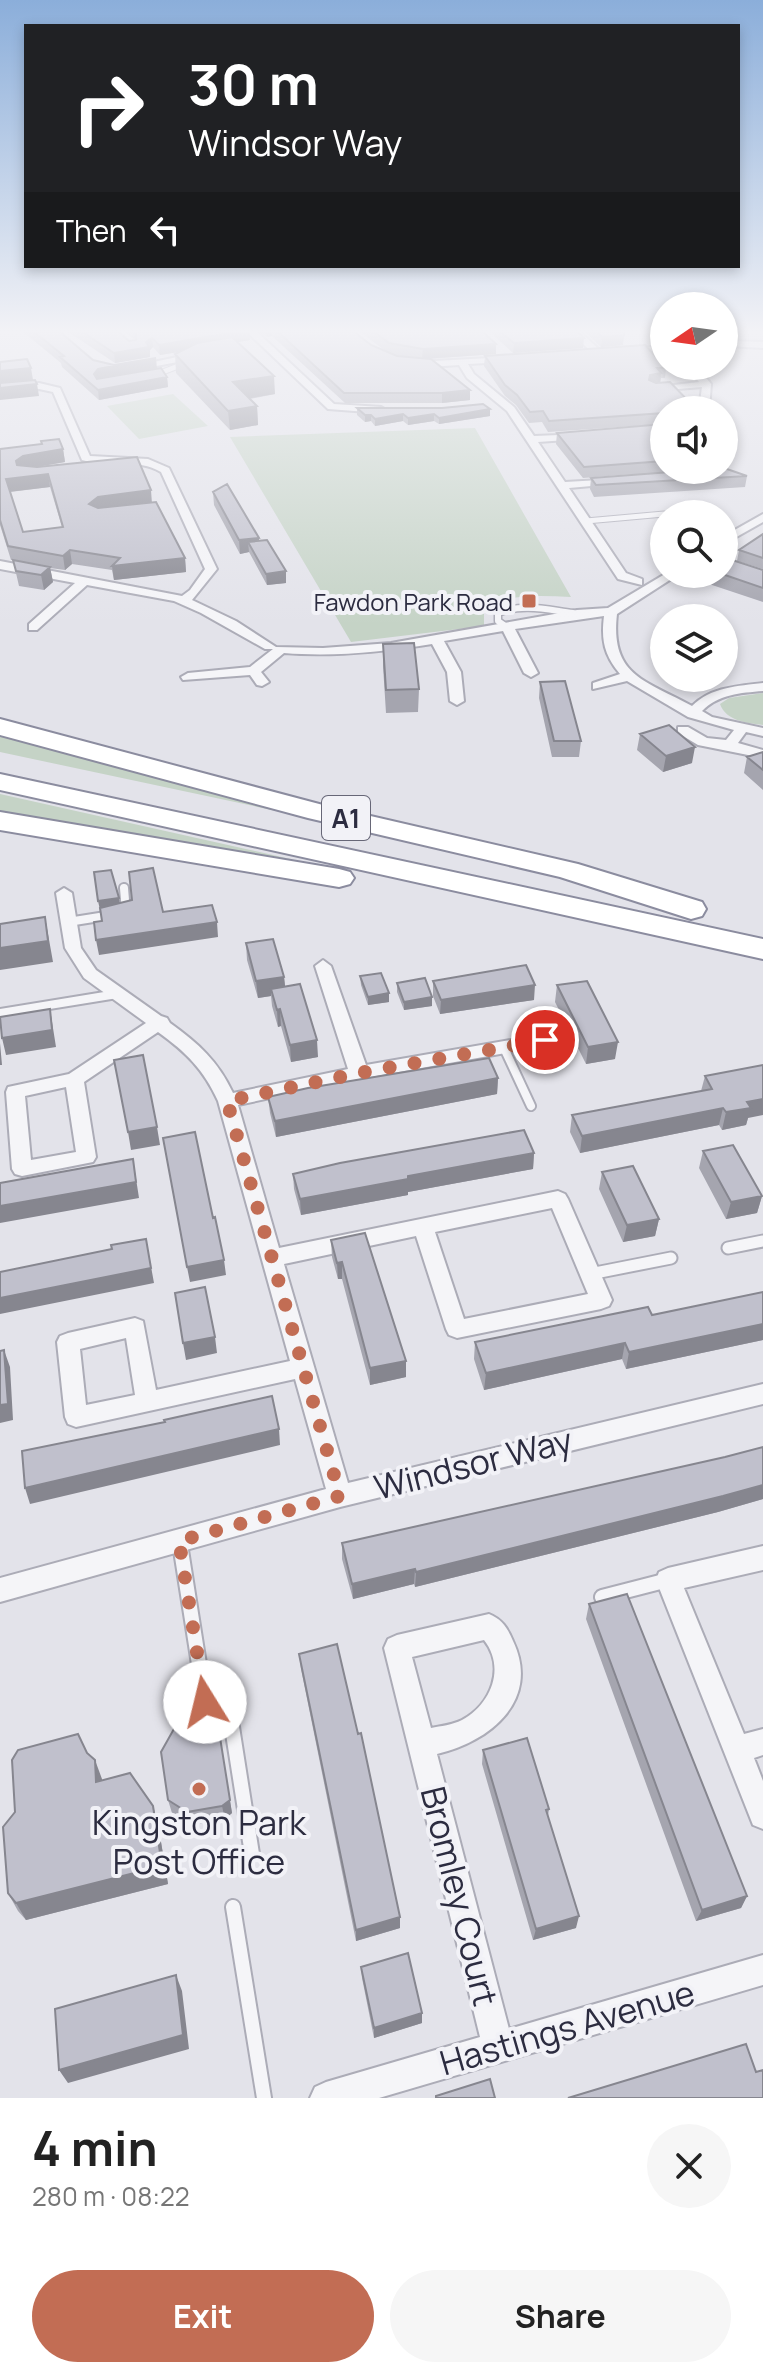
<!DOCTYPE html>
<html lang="en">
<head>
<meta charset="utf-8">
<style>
  :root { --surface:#fff; --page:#f6f6f6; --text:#222; --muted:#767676; --accent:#c26d54 }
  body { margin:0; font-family:Manrope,sans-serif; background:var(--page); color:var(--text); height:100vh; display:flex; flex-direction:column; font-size:30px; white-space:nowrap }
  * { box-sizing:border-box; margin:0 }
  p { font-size:26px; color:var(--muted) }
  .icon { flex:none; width:44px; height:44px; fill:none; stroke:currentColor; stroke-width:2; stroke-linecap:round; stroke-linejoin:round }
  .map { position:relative; height:2098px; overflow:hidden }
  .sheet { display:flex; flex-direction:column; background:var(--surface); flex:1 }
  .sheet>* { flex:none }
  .hud { position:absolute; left:24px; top:24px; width:716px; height:244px; border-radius:0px; box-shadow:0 4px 12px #0003; background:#202124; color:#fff; overflow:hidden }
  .needle { width:52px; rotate:257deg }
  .buttons { position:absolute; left:650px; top:292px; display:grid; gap:16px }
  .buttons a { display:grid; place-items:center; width:88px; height:88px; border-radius:50%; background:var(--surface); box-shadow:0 4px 12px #0003; font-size:40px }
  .pin { position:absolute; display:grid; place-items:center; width:68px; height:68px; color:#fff; margin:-34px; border:4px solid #fff; border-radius:50%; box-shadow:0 2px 8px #0007 }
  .me { position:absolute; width:88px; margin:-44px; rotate:351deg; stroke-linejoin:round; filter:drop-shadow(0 0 6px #0008) }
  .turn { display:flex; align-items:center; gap:28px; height:168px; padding:0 32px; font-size:36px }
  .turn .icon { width:104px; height:104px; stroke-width:2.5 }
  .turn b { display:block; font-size:56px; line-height:68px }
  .then { display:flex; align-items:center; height:76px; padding:0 32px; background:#0003; gap:16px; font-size:30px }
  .round { display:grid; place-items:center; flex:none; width:84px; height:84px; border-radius:42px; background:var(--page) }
  .head { display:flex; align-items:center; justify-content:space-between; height:136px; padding:0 32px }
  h1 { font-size:48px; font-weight:700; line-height:60px }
  .primary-button { display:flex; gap:16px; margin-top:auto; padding:16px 32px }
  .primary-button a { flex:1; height:92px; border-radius:48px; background:var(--accent); color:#fff; font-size:32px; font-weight:700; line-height:92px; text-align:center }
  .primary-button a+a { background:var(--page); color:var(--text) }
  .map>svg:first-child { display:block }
  .green { fill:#c5d3c6 }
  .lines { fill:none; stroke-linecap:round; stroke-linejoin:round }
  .lane-far4-casing { stroke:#acacb7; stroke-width:7 }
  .lane-far3-casing { stroke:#acacb7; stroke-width:9 }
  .lane-far2-casing { stroke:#acacb7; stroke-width:12 }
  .lane-far1-casing { stroke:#acacb7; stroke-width:15 }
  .lane-casing { stroke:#acacb7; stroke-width:18 }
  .street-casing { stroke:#acacb7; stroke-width:4 }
  .highway-casing { stroke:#8b8c9f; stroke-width:4 }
  .lane-far4 { stroke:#f5f5f8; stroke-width:5 }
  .lane-far3 { stroke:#f5f5f8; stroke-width:6 }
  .lane-far2 { stroke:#f5f5f8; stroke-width:8 }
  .lane-far1 { stroke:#f5f5f8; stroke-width:11 }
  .lane { stroke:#f5f5f8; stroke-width:14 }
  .street { fill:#f5f5f8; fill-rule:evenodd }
  .highway { fill:#fff; fill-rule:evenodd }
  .wall { fill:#a5a5af; fill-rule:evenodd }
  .shaded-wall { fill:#86868f }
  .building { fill:#c0c0cc; stroke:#86868f; stroke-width:2; fill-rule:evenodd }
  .route { stroke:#c26d54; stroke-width:14; stroke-dasharray:0 25.2 }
  .poi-dot { fill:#c26d54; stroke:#f2f2f7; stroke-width:3 }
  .labels { text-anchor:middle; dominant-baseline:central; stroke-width:8; stroke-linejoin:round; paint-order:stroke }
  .far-poi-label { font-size:24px; fill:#2c2c40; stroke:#f2f2f7; text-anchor:end }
  .shield { fill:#f2f2f7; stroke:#676777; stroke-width:2 }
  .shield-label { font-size:26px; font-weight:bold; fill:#2c2c40 }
  .near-street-label { font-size:34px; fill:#2c2c40; stroke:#f2f2f7 }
  .near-poi-label { font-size:34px; fill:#2c2c40; stroke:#f2f2f7 }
</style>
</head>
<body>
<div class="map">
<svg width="763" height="2098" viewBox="0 0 763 2098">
  <rect width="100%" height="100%" fill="#e3e3ea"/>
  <path class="green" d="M173,394L208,426L139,439L107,406Z
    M475,428L571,597C541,596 511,593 484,608V626L351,642L230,437Z
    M763,693V725C747,723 726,721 720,704L729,698Z
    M0,731L287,811L286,813L0,752Z
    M0,794L295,860L0,813Z"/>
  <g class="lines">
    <g class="lane-far4-casing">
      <path id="lane-far4" d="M155,375L186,363
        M586,521L664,514"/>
    </g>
    <g class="lane-far3-casing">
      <path id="lane-far3" d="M508,628L498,621V613C523,603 548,610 573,613"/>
    </g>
    <g class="lane-far2-casing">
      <path id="lane-far2" d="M124,888L126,912
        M68,922L112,915
        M0,1013L117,994
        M504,1048L531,1106"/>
    </g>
    <g class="lane-far1-casing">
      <path id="lane-far1" d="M728,1248L763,1241
        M590,1274L671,1258
        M179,1541L180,1546"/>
    </g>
    <g class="lane-casing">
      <path id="lane" d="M180,1544L205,1702L232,1727L252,1854
        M602,1597L668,1580
        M233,1907L264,2098"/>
    </g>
    <g class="street-casing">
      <path id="street" d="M246,331H256L334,404L381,407L386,410L381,413L328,409Z
        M569,331H579L603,353L595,355Z
        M731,341L763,342V348L728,346Z
        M664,345V351L627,354L622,351Z
        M196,353L199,358L135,370L130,367Z
        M509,357L506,362L468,364L474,374L514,407L534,436L585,434L586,436L581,439L538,442L565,482L618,479L619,481L614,484L569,488L626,573L642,579V585L618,579L507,411L467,378L459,365L415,368L410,365L415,362Z
        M687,366H697L711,384L709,410H699L702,387L654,391L649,388L699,382Z
        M39,383L60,388L90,456L148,459L169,468L217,569L192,600L236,621L276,647L323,648L391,643L577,610L608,608L665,574H679L617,614C610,676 645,680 692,706C711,687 738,686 763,683V691C740,693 719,694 702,711L712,717L763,728V736L746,732L738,743L763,750V758L698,745L678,733V727H688L707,738L726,740L734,730L688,717L627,681L593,689V683L620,674C604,655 601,640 604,616L515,629L538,673L531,677L524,673L503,631L444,641L461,672L464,701L457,705L450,701L447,672L432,644C382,652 334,657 284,653L261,672L269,682L262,686L257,685L250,675L183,680L181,677L188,673L250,667L273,649H265L201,613L174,601L87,585L37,630H29V624L75,583L0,569V561L182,596L190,590L205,569L161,472C138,458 108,467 82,460L53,392L39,389L0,392V386Z
        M763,514V522L724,544V536Z
        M64,888L72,893L81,948L96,970L161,1016L167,1018L170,1023C198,1043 218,1061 233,1093L348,1069L315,966L323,960L331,966L366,1065L545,1034L554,1040L545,1046L359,1079L238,1105L279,1248L558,1191L565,1194L568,1199L612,1300L609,1306L601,1309L457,1338L449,1335L446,1329L416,1236L284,1264L348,1483L763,1384V1404L340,1507L0,1602V1578L326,1489L295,1379L76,1427L68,1424L65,1417L57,1342L60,1336L68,1333L135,1318L143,1321L156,1390L290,1361L218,1101C204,1070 186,1052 158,1032L84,1082L96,1157L93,1162L22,1176L15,1174L12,1169L6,1092L8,1087L69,1074L146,1023L84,978L65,948L56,893ZM66,1087L76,1152L31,1160L25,1096ZM552,1208L588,1294L464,1319L435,1232ZM126,1338L135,1395L86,1405L80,1349Z
        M763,1546V1570L684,1588L744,1734L763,1729V1755L754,1758L763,1781V1829L753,1825L656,1580L659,1572L668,1568Z
        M489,1614C502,1619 508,1629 513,1641C541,1700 490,1742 437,1754L509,2029L763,1955V1985L379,2098H310L315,2087L326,2082L480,2037L384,1648L388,1639L397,1635ZM484,1640C506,1668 491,1704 462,1720C452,1725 441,1726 431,1728L412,1657Z"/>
    </g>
    <g class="highway-casing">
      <path id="highway" d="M0,719L323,805L578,864L702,902L706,909L702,916L691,919L560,877L308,818L0,735Z
        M0,774L763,939V959L0,790Z
        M0,812L339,869L350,872L354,878L350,884L339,887L0,830Z"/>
    </g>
    <use href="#lane-far4" class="lane-far4"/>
    <use href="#lane-far3" class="lane-far3"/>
    <use href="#lane-far2" class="lane-far2"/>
    <use href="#lane-far1" class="lane-far1"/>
    <use href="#lane" class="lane"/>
    <use href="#street" class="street"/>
    <use href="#highway" class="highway"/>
  </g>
  <path class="wall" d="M22,331H59L93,360L114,365L157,369L167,377L168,387L99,400L62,367L61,363Z
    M63,331H118L129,341L135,340L124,331H250V340L238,342L275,394L250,399L257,406L258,425L230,430L176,373L175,354L178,352L160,355L153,347L150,350V357L115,363L70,333Z
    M260,331H353L371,345L387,352L359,331H482L496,354L428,359L470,400L442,403H345L272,336L267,337Z
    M489,331H577L583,348L513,353Z
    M584,331H624L623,345L601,347Z
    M485,356L666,368L665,378H661L660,383L664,410V424L548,432L542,422L529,423L516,405L505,396L484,366Z
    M357,408L490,409V416L439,424L434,421L408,425L403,421L375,426L371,421L365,422L357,415Z
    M664,424V470H724L747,476L745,487L594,497L590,489L591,478L634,474L583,478L556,444L557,433Z
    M41,444L63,449L65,462L36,467L152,502L185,558L186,572L114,580L112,570L72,564L65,570L50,568L53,582L44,590L19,586L13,560H11L0,525V449ZM50,487L62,527L23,532L10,492Z
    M213,492L259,538V541L286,571V583L267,585L249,552L240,554L214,505Z
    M763,535V569L737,561L739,550Z
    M763,570V602L706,583L707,574H724Z
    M383,644L419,689L418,712L386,713L383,666Z
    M540,682L581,741L579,757H552L539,698Z
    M640,734L692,763L663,772L637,750Z
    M763,752V790L744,773L747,757Z
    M246,943L284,977L285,987L318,1057L291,1062L281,1026L278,1027L272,1006L271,996L258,998L247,960Z
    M360,976L389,993V1002L368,1005L361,985Z
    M433,981L534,1000L440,1014L433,996Z
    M397,983L432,1006L404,1010L397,992Z
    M557,985L615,1059L586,1064L555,1002Z
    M705,1076L748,1118L746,1125L722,1130L719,1125L580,1153L570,1132L572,1115L701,1091Z
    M498,1078L497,1094L276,1137L270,1113L268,1097Z
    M703,1151L762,1196L757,1213L726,1219L699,1168Z
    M534,1153L533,1169L408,1192V1195L301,1215L294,1189L293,1174Z
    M602,1172L659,1219L655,1236L623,1242L599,1189Z
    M331,1240L406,1361V1377L370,1385L342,1279H338L332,1257Z
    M763,1292V1340L626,1369L622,1359L484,1390L474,1359L475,1342L652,1315Z
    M763,1447V1499L718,1512L415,1587L414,1584L353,1599L342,1559V1543L725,1457Z
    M589,1604L747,1896L741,1908L696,1921L586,1619Z
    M299,1654L400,1917V1928L356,1941L301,1669Z
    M221,1745L232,1813L225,1819L191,1825L172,1813L168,1800Z
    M483,1750L549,1809L548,1816L576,1928L533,1940L482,1764Z
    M87,1753L102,1781L153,1806L158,1824L168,1884L26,1920L18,1911L8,1893L15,1812Z
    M361,1967L422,2023L374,2038L362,1978Z"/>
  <path class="shaded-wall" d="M241,331H250V340L160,355L159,345Z
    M266,331H272V336L267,337Z
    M624,335L623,345L601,347L602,337Z
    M152,338L153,347L150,350V357L115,363L114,353L146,342Z
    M584,338L583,348L513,353L514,343Z
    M496,344V354L422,359L423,349Z
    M156,358L157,369L96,384L94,374L98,369Z
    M31,368L33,380L0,383V371Z
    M661,373L660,384L647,391L650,375Z
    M274,376L275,394L234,401L233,382Z
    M167,377L168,387L99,400L98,390Z
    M37,384L39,396L0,400V388Z
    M470,390V400L442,403V393Z
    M257,406L258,425L230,430L228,411Z
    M490,409V416L439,424V418Z
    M403,414V421L375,426V419Z
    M434,414V421L408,425V418Z
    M365,415H371V421L365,422Z
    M63,449L65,462L25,469L18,474L16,461L23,456Z
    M48,474L50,487L8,492L6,479Z
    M151,490L152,504L100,510L89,504L98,497Z
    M259,538V551L248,542L249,552L240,554L239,540Z
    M70,550L72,564L65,570L63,556Z
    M185,558L186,572L114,580L112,566Z
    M50,567L53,582L44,590L41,575Z
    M286,571V583L267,585L266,574Z
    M695,747L692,763L663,772L666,756Z
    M119,898L120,906L100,910L98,901Z
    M45,917L53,962L0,970V948Z
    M217,922L218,937L99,955L96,940Z
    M284,977L286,994L271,989V996L258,998L256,981Z
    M535,985L534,1000L440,1014L441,1000Z
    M389,993V1002L368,1005V997Z
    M432,997V1006L404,1010V1002Z
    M50,1009L56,1047L6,1055L2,1038Z
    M280,1009L281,1026L278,1027L277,1010Z
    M317,1040L318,1057L291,1062L290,1045Z
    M618,1042L615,1059L586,1064L588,1047Z
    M0,1043L2,1065H0Z
    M498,1078L497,1094L276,1137L275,1121Z
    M763,1099V1115L748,1118L746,1125L722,1130L726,1112L747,1102Z
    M723,1108L719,1125L580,1153L582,1136Z
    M157,1127L160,1145L131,1150L128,1132Z
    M534,1153L533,1169L408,1192V1195L301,1215L300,1199L408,1176Z
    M133,1159L139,1198L0,1223V1206Z
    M762,1196L757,1213L726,1219L731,1202Z
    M659,1219L655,1236L623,1242L627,1225Z
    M146,1239L154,1283L0,1314V1298Z
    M224,1260L226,1275L190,1282L187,1267Z
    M342,1262V1279H338L337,1263Z
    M763,1324V1340L626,1369L629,1352Z
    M215,1337L217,1353L186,1360L183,1343Z
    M625,1343L622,1359L484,1390L486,1373Z
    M4,1350L10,1367L13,1420L0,1423V1405Z
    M406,1361V1377L370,1385V1368Z
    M279,1429L280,1445L30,1504L25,1488Z
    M763,1485V1499L718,1512L415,1587L416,1572Z
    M415,1569L414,1584L353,1599L352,1584Z
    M221,1745L232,1813L225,1819L222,1806Z
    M95,1760L102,1779L104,1801L96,1782Z
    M153,1806L158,1824L168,1884L26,1920L16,1903Z
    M747,1896L741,1908L696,1921L702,1910Z
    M579,1916L576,1928L533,1940L536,1929Z
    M400,1917V1928L356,1941V1930Z
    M176,1975L182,1991L189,2049L68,2083L59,2070Z
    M422,2013V2023L374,2038V2028Z"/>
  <path class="building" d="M33,331H59L93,360L114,365L156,358L98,369L94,374L97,379L161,368L167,377L98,390L60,357L64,356Z
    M81,331H118L129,341L136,340V333L135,331H241L159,345L152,338L146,342L149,347L114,353Z
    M277,331H353L371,345L397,356L431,359L470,390L442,393H344Z
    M373,331H482L496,344L423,349L389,343Z
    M500,331H577L584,338L514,343Z
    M596,331H624V335L602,337Z
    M232,337L274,376L233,382L257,406L228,411L175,354L197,343Z
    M645,345L666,368H657L661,373L650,375L649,380L656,383L670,382L697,410H664V413L549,421L543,411L530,412L517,395L505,385L485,356Z
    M27,359L31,368L0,371V362Z
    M35,380L37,384L0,388V383Z
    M483,404L490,409L439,418L434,414L408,418L403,414L375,419L371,415H365L357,408H442Z
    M664,424V461L584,467L557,433Z
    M59,439L63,449L23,456L16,461L17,465L37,467L137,457L151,490L98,497L89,504L98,508L156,502L185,558L112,566L120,558L70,550L63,556L8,546L0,520V449L42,444L41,441ZM48,474L63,527L23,532L6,479Z
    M724,468L747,476L596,485L591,478L671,472L675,470H724Z
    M227,484L259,538L239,540L213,492Z
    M763,534V558L739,550Z
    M267,540L286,571L266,574L248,542Z
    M726,558L763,570V588L722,574H724V559Z
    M13,560L50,567L41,575L16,571Z
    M414,643L419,689L386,690L383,644Z
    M565,681L581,741H554L540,682Z
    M669,725L695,747L666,756L640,734Z
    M763,752V770L747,757Z
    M153,868L163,912L212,905L217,922L96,940L94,922L102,921L100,908L132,900L129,872Z
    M111,870L119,898L98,901L94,872Z
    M45,917L48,941L0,948V924Z
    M273,939L284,977L256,981L246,943Z
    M526,965L535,985L441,1000L433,981Z
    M381,973L389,993L368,997L360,976Z
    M425,978L432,997L404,1002L397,983Z
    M587,981L618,1042L588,1047L557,985Z
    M300,984L317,1040L290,1045L280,1009L277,1010L271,989Z
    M50,1009L52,1030L2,1038L0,1017Z
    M143,1055L157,1127L128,1132L114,1060Z
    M489,1058L498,1078L275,1121L268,1097L308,1088Z
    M763,1065V1099L747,1102L751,1108L726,1112L723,1108L582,1136L572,1115L712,1089L705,1076Z
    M524,1130L534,1153L408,1176V1179L300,1199L293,1174L340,1163Z
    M195,1132L213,1218L215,1217L224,1260L187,1267L163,1138Z
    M733,1145L762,1196L731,1202L703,1151Z
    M133,1159L136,1182L0,1206V1183Z
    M633,1166L659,1219L627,1225L602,1172Z
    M365,1233L406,1361L370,1368L342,1262L337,1263L331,1240Z
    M146,1239L151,1268L0,1298V1272L112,1249L111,1245Z
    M205,1287L215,1337L183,1343L175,1293Z
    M763,1292V1324L629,1352L625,1343L486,1373L475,1342L648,1307L652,1315Z
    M4,1350L8,1404L0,1405V1351Z
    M272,1396L279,1429L25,1488L22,1451L165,1422L164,1420Z
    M763,1447V1485L723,1496L416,1572L415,1569L352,1584L342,1543L725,1457Z
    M627,1594L747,1896L702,1910L589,1604Z
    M337,1644L358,1734L361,1733L400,1917L356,1930L299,1654Z
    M201,1720L219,1731L230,1800L222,1806L187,1812L168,1800L161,1752L175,1727Z
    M78,1734L87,1753L95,1760L96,1782L130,1773L153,1806L162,1866L16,1903L8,1893L3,1827L15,1812L12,1760L18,1750Z
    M527,1738L549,1809L546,1810L579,1916L536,1929L483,1750Z
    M408,1953L422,2013L374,2028L361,1967Z
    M176,1975L183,2035L59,2070L55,2009Z
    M746,2044L756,2072L763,2070V2098H568Z
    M490,2079L495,2098H436V2096Z"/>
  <linearGradient id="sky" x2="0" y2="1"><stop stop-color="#8baeda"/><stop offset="0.53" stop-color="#f2f2f6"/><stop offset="1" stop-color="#f2f2f6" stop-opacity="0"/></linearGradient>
  <rect width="763" height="625" fill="url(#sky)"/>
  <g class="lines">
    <path class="route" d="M205,1702L179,1541L340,1496L227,1101L359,1073L545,1040"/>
  </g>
  <g class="poi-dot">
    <rect x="521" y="593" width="16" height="16" rx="4"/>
    <circle cx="199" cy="1789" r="8"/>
  </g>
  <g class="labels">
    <g class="far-poi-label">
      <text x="513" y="601">Fawdon Park Road</text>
    </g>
    <rect class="shield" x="322" y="796" width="48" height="44" rx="6"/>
    <g class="shield-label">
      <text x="346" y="818">A1</text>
    </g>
    <g class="near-street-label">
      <text transform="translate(473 1463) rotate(-14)">Windsor Way</text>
      <text transform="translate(460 1896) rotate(76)">Bromley Court</text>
      <text transform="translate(567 2027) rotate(-16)">Hastings Avenue</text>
    </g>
    <g class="near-poi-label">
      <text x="199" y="1822">Kingston Park<tspan x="199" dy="39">Post Office</tspan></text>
    </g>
  </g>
</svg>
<div class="buttons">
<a><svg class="needle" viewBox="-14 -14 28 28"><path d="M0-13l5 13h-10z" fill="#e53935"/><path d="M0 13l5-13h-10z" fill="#767676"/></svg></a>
<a><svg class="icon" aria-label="sound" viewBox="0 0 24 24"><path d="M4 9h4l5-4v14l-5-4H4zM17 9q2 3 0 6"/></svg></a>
<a><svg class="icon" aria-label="search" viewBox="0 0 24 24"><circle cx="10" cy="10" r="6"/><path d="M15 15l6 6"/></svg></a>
<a><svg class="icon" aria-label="layers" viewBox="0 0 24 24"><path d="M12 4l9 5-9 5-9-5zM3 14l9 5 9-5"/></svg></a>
</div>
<div class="pin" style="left:545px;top:1040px;background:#d93025"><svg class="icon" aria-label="arrive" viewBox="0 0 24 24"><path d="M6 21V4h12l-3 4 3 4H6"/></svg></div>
<svg class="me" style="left:205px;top:1702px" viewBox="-20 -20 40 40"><circle r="19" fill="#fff"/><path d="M0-13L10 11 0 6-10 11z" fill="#c26d54"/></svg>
<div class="hud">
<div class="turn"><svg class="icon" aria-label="right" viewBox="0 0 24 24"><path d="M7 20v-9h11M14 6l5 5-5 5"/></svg><div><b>30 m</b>Windsor Way</div></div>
<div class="then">Then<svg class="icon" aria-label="left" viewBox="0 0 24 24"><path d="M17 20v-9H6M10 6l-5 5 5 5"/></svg></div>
</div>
</div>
<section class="sheet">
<div class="head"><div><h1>4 min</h1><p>280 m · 08:22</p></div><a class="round"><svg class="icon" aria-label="close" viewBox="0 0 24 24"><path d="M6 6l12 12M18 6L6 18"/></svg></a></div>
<div class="primary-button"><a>Exit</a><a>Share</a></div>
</section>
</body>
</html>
